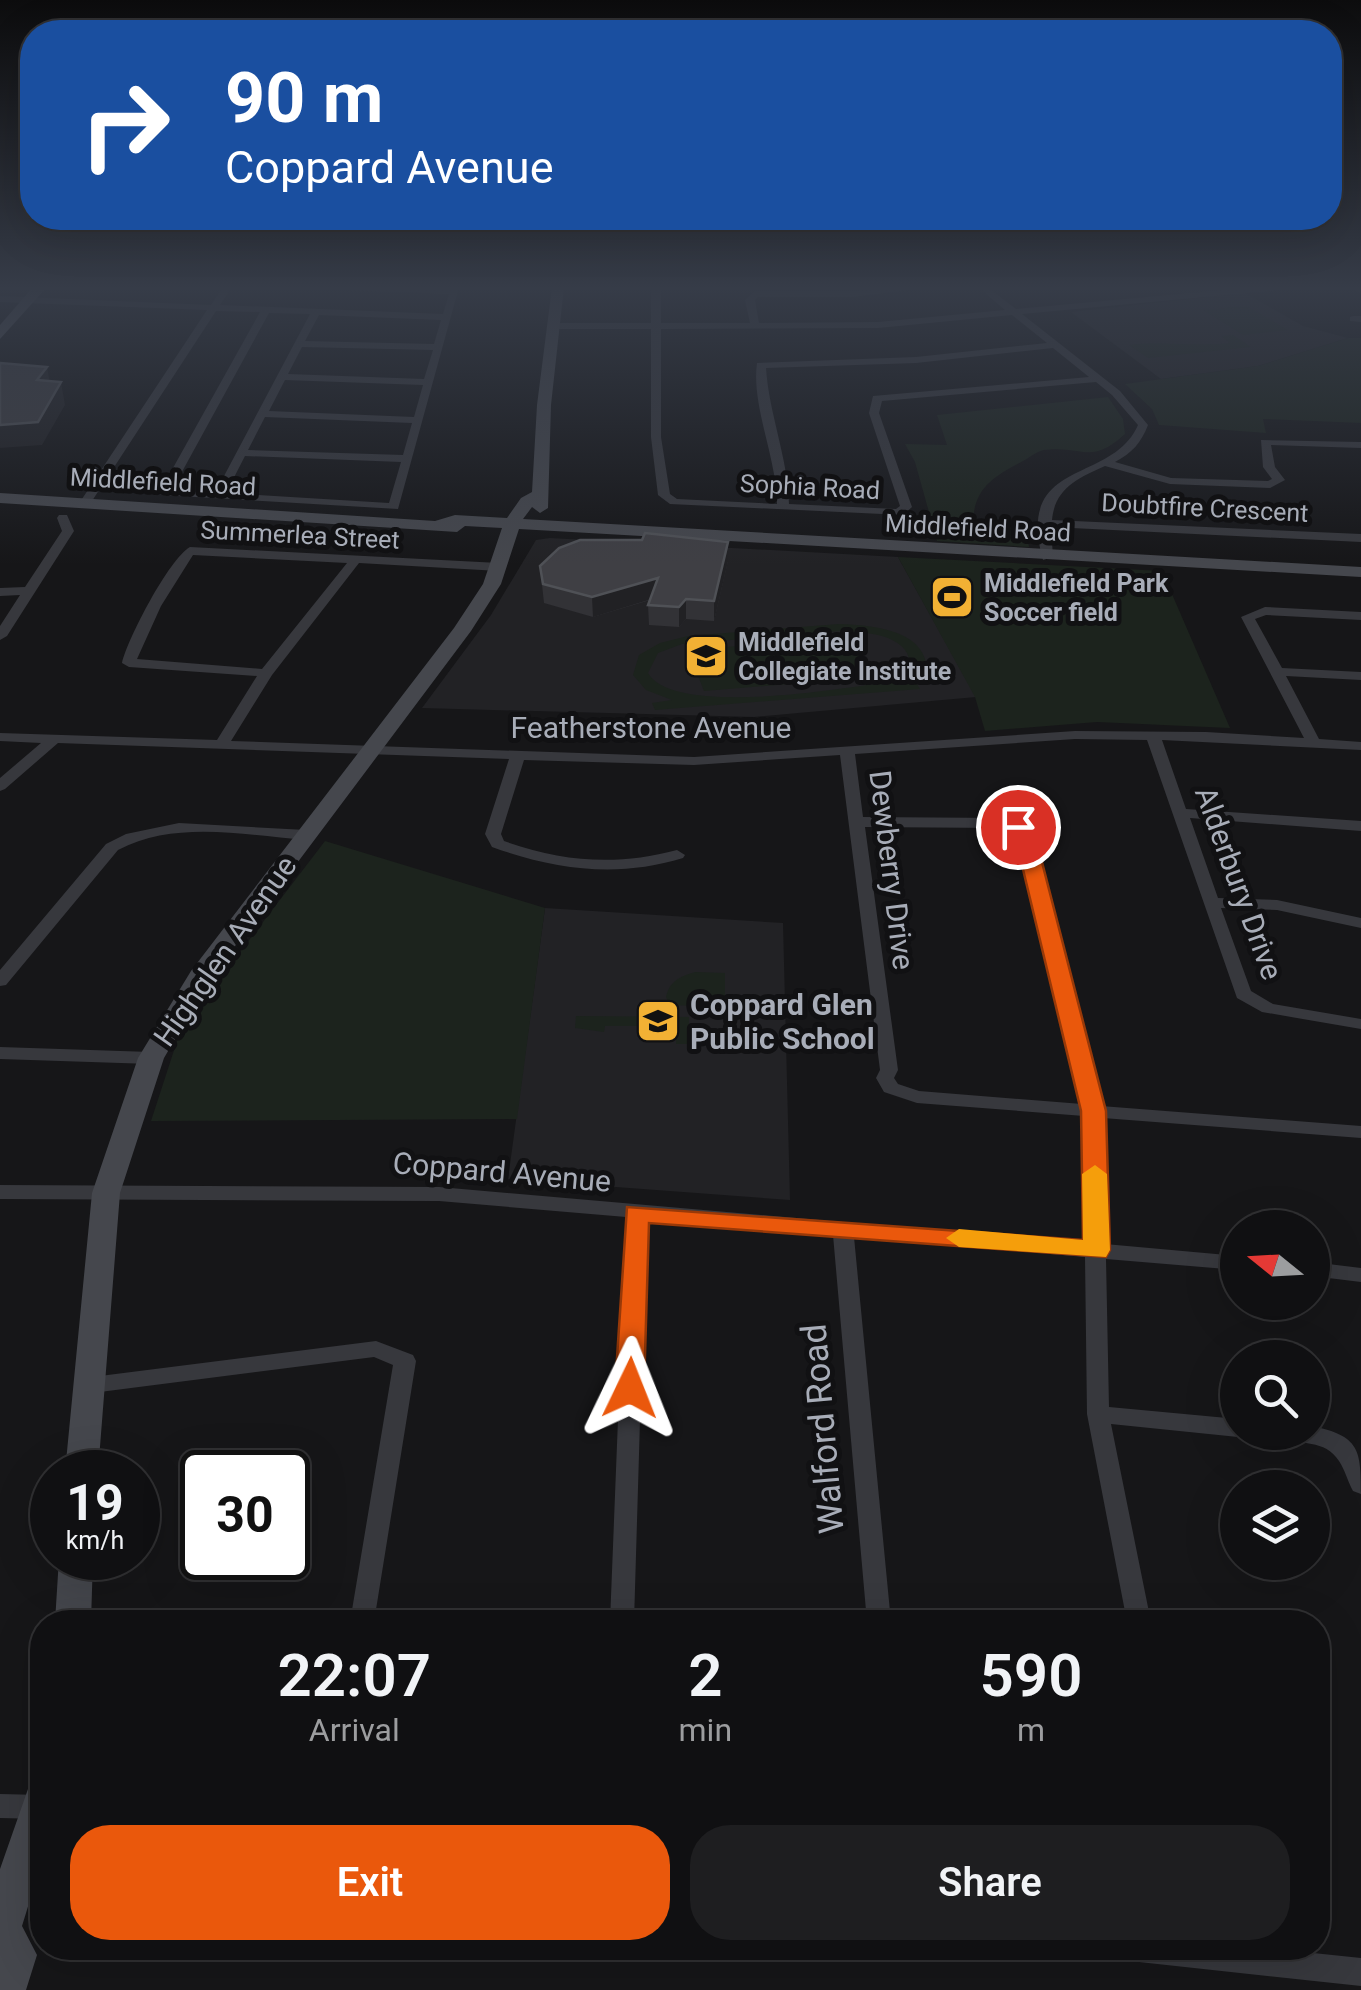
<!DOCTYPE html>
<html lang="en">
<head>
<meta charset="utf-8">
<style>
  :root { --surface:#101012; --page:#1e1e20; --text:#f1f3f6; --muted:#9c9d9f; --line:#303032; --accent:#ea580c }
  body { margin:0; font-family:Roboto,sans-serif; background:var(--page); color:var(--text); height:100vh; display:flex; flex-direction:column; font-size:38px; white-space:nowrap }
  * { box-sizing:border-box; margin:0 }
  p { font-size:32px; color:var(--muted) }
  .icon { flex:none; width:55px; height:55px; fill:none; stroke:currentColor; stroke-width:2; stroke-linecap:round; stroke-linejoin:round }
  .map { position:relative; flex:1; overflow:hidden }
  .side { position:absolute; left:30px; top:1610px; width:1300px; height:350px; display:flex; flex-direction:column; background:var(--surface); border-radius:40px; box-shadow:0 10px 40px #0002,0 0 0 2px var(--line) }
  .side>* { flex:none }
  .banner { position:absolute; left:20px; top:20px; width:1322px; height:210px; border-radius:40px; box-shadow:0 10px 40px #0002,0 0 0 2px var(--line); background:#1a4fa0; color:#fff; overflow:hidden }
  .needle { width:65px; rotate:288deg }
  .tools { position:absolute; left:1220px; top:1210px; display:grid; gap:20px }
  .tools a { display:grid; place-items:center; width:110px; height:110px; border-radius:50%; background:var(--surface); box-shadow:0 10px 40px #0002,0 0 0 2px var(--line); font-size:50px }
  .speed { position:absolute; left:30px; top:1450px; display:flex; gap:20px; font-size:50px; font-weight:700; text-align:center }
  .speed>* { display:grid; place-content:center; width:130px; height:130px; border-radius:50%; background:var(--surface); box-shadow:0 10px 40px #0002,0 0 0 2px var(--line); line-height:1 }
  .speed small { font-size:25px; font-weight:400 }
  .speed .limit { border:5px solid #111; border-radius:15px; background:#fff; color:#111 }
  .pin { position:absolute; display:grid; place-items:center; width:85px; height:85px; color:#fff; margin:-42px; border:5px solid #fff; border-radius:50%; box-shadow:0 2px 10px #0007 }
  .me { position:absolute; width:110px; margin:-55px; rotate:2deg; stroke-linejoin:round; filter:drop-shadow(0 0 8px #0008) }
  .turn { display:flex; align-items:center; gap:35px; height:210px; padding:0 40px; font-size:45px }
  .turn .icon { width:130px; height:130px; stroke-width:2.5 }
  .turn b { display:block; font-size:70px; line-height:85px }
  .eta { display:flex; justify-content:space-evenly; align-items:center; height:170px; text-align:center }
  .eta b { font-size:60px; font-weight:600; line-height:70px }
  .action { display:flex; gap:20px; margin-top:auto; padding:20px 40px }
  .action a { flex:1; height:115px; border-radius:40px; background:var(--accent); color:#fff; font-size:40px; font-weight:600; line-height:115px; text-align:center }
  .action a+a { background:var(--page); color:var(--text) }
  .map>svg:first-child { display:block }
  .built { fill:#222225 }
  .green { fill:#1c231d; fill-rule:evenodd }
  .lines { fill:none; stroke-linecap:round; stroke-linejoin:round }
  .street { fill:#37383d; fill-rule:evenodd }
  .secondary { fill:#45474d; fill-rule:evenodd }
  .primary { fill:#53555c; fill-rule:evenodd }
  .wall { fill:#323236 }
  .shaded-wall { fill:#212124 }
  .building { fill:#3f3f44; stroke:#4f5156; stroke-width:2.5 }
  .route { fill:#ea580c; stroke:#983908; stroke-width:2.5 }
  .slow { fill:#f59e0b }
  .labels { text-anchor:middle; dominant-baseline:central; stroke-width:10; stroke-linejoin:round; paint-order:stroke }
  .far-street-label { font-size:25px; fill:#a8adb8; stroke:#111113 }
  .far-poi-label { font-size:25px; font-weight:bold; fill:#a8adb8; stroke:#111113; text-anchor:start }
  .street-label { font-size:30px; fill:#a8adb8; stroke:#111113 }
  .poi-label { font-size:30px; font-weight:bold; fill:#a8adb8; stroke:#111113; text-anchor:start }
  .near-street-label { font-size:35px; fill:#a8adb8; stroke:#111113 }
</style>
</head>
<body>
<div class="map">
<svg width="1361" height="1990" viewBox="0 0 1361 1990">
  <rect width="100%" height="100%" fill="#161618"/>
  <path class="built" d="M1245,293L1303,326L1348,338L1258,366L1161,379L1071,312Z
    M550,538L898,557L976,697L754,717L422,708L491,615L536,540Z
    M545,908L783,923L790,1200L508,1179Z"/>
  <path class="green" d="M1247,306L1288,330L1243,335L1203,310Z
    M1233,335L1251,347L1148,358L1129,345C1166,341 1193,347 1230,343L1221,336Z
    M1348,338H1361V423L1263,419L1266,433L1159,425L1152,409L1125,384L1258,366Z
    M1108,397L1123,419L1125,434C1090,466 1083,445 1044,450C1037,451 1029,458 1023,461C993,477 973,488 973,525L1026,528L1029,547L937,541L915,462L905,444L947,445L937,415Z
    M898,557L1162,571L1230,728L1097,722L985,731L975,697Z
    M839,624C867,625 918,628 926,662L914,679L920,689L655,710L652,703L672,700L646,690L633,675L639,655L660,643L688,636ZM842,631C865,632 907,634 910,663L902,674L880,683C835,690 672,716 648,673L658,653L682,644Z
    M852,637L874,677L704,691L688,650Z
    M325,841L545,908L517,1119L151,1121L177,1041L194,1012Z
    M695,972L725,973V1007L670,1005L666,997C670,981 679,977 695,972Z
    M576,1016L689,1017V1044H676V1034L647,1030V1026H605L604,1032L575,1028Z"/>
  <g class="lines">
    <path class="street" d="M223,287H232L220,305L443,314L449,294L343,290L338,287H459L398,509L161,495L159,493L260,312L216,311L90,504H82L80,502L207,310L0,302V296L211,305ZM269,313L310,314L215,493L172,490ZM319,315L441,320L434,344L305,341ZM302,347L433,350L424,379L288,374ZM285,380L423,385L414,417L269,411ZM265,417L412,423L403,455L248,450ZM245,456L401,462L389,503L226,493Z
      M651,287H661V323H750L745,300L755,291H852L933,287L852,297H758L755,300L759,323L878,322L1005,310L978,287H987L1016,309L1256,287H1284L1280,290L1022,314L1120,391L1148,425C1141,443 1132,453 1115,462L1171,478L1268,481L1272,479L1263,467L1261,440L1361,442V448L1271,445L1275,467L1285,480L1270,488L1170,484L1105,466C1078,478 1055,488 1052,520L1361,534V542L1051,527L1053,557L1043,560C1014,457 1112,485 1138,425L1112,395L1096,382L882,401L879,413L912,507L903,515L670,504L658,495L651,437V329H554L549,326L554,323H651ZM1012,315L1047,343L916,357L757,363C751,406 777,458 777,504L677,499L670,494L661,437V329L878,328ZM1053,348L1089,377L873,396L869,413L900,506L896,509L789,504C788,458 769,414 766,368L916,363Z
      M1352,287H1361V294Z
      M1353,316H1361V322L1350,321V317Z
      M59,515H67L74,531L7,636L0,640V626L20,595L0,596V588L25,587L62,531L57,518Z
      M190,547L499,563L505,567L499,571L359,563L272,675L231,741L694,757L1075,731L1206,732L1304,738L1241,617L1265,607L1361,612V620L1266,615L1255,619L1282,668L1361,672V680L1286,676L1319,739L1361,742V750L1162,740L1186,809L1361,821V831L1190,818L1218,898L1277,900L1361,918V928L1277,910L1221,908L1251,991L1273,1004L1361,1019V1029L1262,1012L1237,998L1147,740L1075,739L855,754L863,817L1003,818L1031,832L1101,1106L1361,1126V1138L1103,1118L1105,1244L1238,1256V1270L1106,1259L1109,1407L1238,1419V1432H1247L1238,1437L1111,1424L1151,1622H1127L1087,1414L1085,1257L854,1237L891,1622H867L833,1235L646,1219L634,1622H610L626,1217L439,1201L0,1199V1185L439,1187L1085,1243L1084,1116L917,1103L884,1092L876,1078L880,1070L840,755L694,765L524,760L501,834L504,841C563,862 617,866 677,850L685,855L683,858C618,878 556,870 492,847L485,834L509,759L58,743L5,789L0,791V778L41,743L0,741V733L217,740L257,676L129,667L122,663C128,638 169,559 190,547ZM193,555L347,563L262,669L137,659L161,606ZM865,827L1000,828L1018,837L1082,1104L919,1091L898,1084L894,1078L898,1070Z
      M179,823L306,830L314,835L306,840C244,835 175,820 118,850L6,985L0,986V970L106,844L126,834Z
      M0,1047L151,1052L160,1058L151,1064L0,1059Z
      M1312,1262L1361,1268V1282L1312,1276Z
      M376,1341L413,1355L416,1361L374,1622H350L393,1365L374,1357L92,1393L84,1391L81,1385L84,1379L92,1377Z
      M1312,1426C1360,1436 1361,1450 1361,1494L1353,1491C1348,1482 1345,1470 1339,1461C1325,1439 1300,1445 1279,1438L1276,1432H1312Z
      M0,1794L42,1795V1819L0,1818Z
      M1125,1948H1265L1361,1958V1986L1139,1962L1129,1958Z"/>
    <path class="secondary" d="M552,287H564L551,405L548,508L540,513L532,507L523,519L1361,567V577L519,529L501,584L471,631L211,978L164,1058L120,1193L98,1472H65L92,1193L138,1058L191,971L454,628L483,584L502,528L465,526L457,532L0,503V493L435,521L455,515L507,518L521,498L532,492L537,405Z
      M59,1558H93L91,1622H55Z
      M42,1783V1861L22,1926L37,1955L26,1990H0V1869L28,1789Z"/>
    <path class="primary" d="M33,287H47L0,339V325Z"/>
  </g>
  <path class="wall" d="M728,542V561L714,621L686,619L679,627L649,625L648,605L650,600L593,617L544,603L540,566Z"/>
  <path class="shaded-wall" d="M47,367L51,389L37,380Z
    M61,382L65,405L42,445L0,448V425Z
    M728,542V561L714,621V601Z
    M658,578V597L593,617L592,597Z
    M686,599V619L679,627V607Z"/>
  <path class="building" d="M0,363L47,367L37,380L61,382L38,422L0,425Z
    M645,533L728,542L714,601L686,599L679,607L648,605L658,578L592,597L543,584L540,566L559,548L580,540H642Z"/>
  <linearGradient id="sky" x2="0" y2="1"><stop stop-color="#0c0c0d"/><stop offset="0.51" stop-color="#363c48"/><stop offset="1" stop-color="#363c48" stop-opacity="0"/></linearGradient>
  <rect width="1361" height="565" fill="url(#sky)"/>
  <path class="route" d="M1018,821L1035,835L1106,1111L1110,1250L1106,1257L649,1223L644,1388L640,1396H620L615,1388L627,1207L1083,1240L1081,1111L1015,836L1007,827Z"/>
  <path class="slow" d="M1095,1165L1107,1174L1110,1250L1106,1257L959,1247L946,1238L959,1229L1083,1240L1082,1174Z"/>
  <defs>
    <g id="stadium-square" transform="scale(2.25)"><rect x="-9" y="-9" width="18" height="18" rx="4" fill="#f2b134" stroke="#111113"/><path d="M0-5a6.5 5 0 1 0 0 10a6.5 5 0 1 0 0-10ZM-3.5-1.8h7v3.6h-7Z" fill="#111"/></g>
    <g id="school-square" transform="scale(2.25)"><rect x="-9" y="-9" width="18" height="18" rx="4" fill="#f2b134" stroke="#111113"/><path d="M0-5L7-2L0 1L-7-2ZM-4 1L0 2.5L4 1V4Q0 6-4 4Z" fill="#111"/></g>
  </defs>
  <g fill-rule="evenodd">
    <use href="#stadium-square" x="952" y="597"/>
    <use href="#school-square" x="706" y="656"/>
    <use href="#school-square" x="658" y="1021"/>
  </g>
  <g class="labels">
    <g class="far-street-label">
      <text transform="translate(163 482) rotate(3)">Middlefield Road</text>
      <text transform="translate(810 487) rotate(3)">Sophia Road</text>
      <text transform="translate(1205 508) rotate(3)">Doubtfire Crescent</text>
      <text transform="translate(978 528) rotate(3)">Middlefield Road</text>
      <text transform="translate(300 535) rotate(3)">Summerlea Street</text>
    </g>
    <g class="far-poi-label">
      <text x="984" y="583">Middlefield Park<tspan x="984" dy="29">Soccer field</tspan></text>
      <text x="738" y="642">Middlefield<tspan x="738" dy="29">Collegiate Institute</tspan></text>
    </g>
    <g class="street-label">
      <text x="651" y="727">Featherstone Avenue</text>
      <text transform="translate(892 870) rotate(83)">Dewberry Drive</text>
      <text transform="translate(1239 883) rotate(70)">Alderbury Drive</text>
      <text transform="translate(225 951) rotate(-55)">Highglen Avenue</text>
      <text transform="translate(502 1172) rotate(5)">Coppard Avenue</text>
    </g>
    <g class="poi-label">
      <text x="690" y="1004">Coppard Glen<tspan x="690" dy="34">Public School</tspan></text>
    </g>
    <g class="near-street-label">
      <text transform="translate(823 1429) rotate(-95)">Walford Road</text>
    </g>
  </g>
</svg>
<div class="tools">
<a><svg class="needle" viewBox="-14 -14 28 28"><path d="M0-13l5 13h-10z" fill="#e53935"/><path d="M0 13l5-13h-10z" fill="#9c9d9f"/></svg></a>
<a><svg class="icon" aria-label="search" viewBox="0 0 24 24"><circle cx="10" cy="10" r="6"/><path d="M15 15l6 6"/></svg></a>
<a><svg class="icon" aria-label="layers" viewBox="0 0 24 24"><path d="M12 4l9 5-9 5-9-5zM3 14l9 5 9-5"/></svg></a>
</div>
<div class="speed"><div>19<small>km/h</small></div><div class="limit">30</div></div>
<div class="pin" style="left:1018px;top:827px;background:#d93025"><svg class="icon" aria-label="arrive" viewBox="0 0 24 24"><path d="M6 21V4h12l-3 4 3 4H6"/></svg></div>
<svg class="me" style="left:630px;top:1388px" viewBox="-20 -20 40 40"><path d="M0-17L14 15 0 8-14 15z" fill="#ea580c" stroke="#fff" stroke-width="4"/></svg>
<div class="banner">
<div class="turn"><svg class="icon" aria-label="right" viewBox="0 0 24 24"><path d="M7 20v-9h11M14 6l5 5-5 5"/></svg><div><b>90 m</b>Coppard Avenue</div></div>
</div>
<section class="side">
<div class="eta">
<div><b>22:07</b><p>Arrival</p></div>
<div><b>2</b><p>min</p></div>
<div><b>590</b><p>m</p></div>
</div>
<div class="action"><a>Exit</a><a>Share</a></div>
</section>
</div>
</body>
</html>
